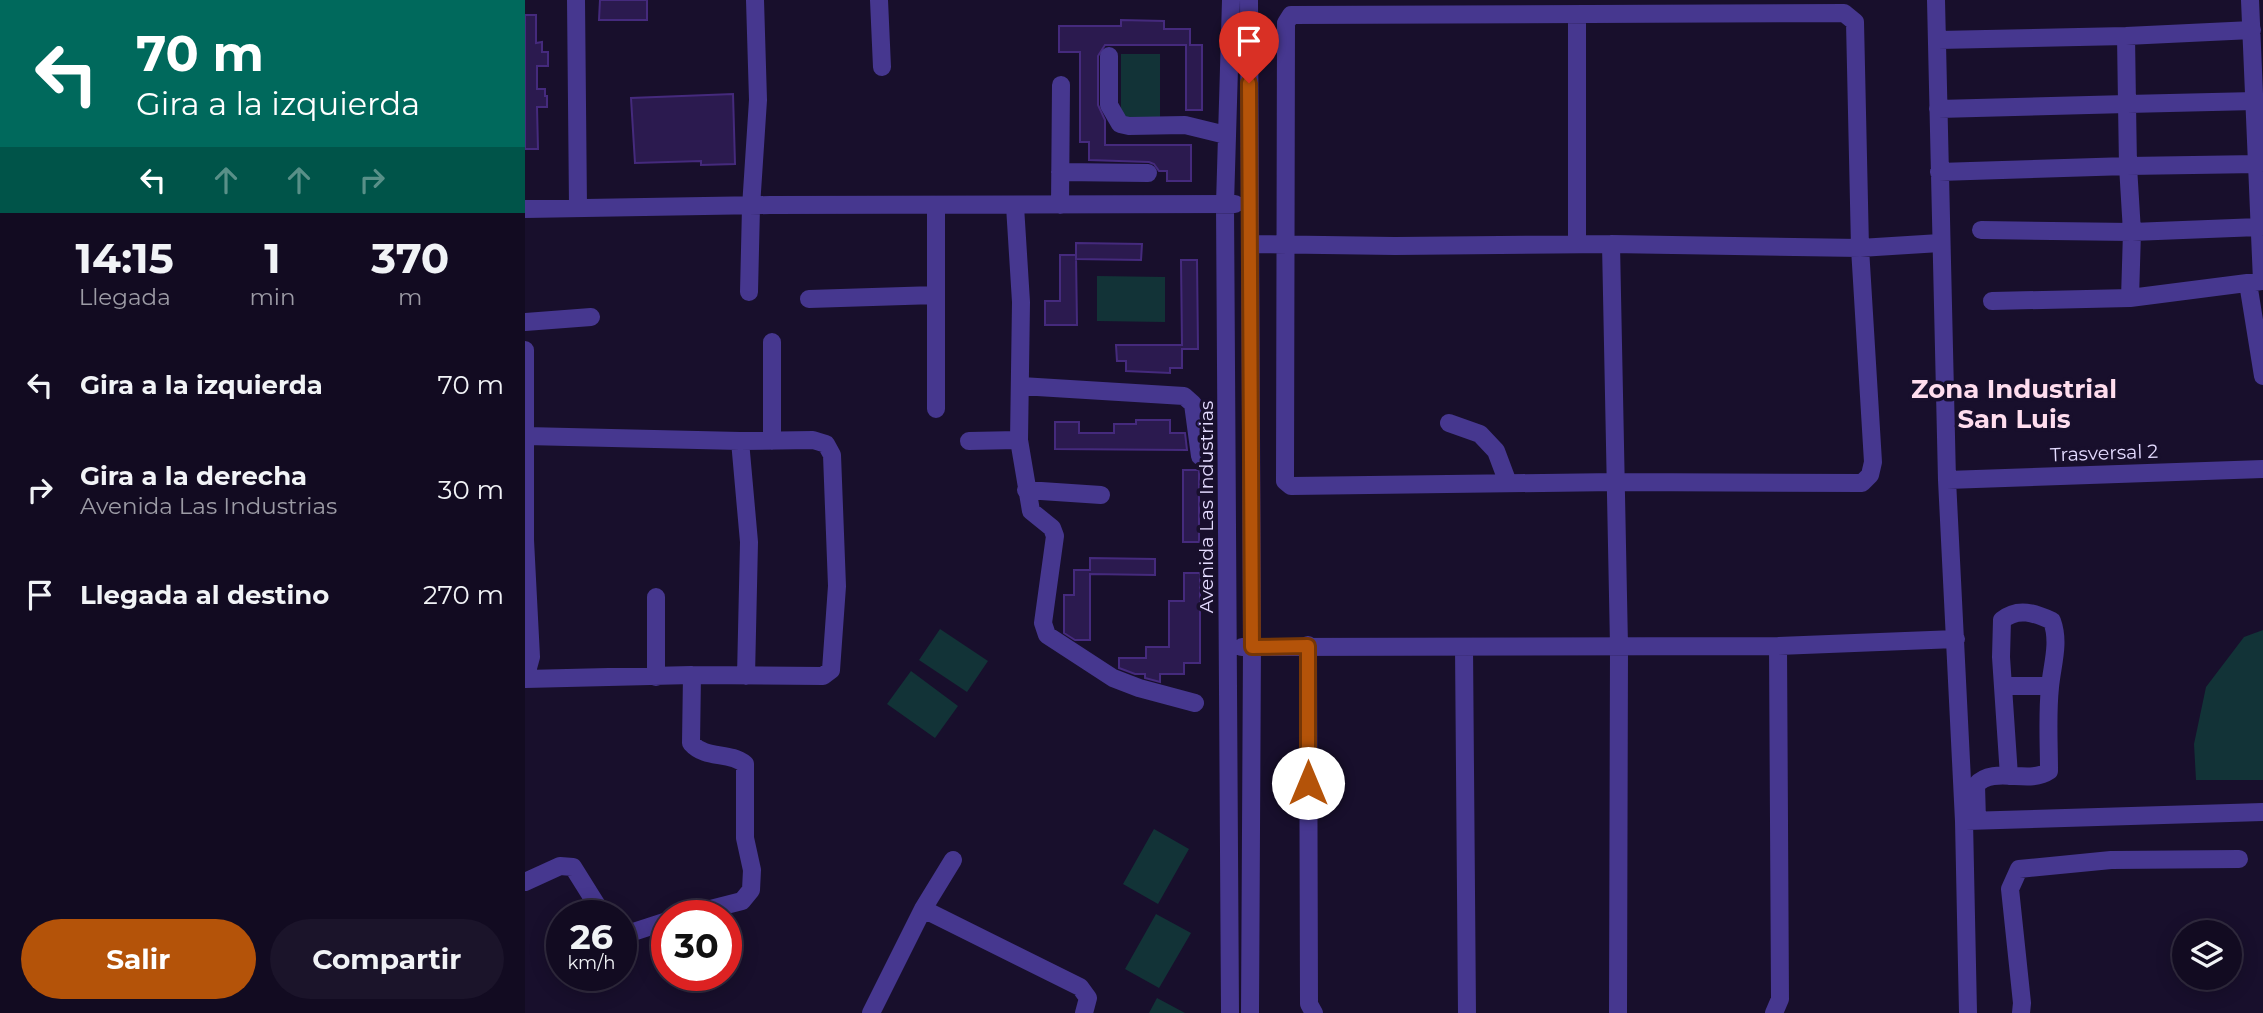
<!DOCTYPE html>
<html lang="es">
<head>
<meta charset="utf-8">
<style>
  :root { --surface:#120b21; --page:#1b142a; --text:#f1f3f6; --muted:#9c9ba5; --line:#312b3f; --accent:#b45309 }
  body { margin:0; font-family:Montserrat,sans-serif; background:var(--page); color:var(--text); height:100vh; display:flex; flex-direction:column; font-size:26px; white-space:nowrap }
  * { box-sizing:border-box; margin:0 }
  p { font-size:23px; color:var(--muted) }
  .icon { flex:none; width:38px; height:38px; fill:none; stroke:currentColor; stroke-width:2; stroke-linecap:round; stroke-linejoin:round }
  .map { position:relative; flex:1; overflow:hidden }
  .drawer { display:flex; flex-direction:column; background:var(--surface); width:525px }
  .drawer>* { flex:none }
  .top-card { background:#00695c; color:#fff; overflow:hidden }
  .tools { position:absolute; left:1647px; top:920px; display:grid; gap:14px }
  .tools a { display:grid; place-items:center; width:70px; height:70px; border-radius:50%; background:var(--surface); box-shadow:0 4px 18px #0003,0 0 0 2px var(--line); font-size:35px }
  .speed { position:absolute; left:21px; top:900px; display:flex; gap:14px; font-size:35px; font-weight:700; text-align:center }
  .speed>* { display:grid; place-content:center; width:91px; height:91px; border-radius:50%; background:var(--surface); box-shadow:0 4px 18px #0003,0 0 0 2px var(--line); line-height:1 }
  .speed small { font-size:18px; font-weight:400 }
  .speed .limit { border:10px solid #d22; background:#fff; color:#111 }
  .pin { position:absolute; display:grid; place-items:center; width:60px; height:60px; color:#fff; margin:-72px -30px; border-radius:50% 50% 50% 0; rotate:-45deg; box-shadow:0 0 7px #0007 }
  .pin .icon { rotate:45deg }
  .me { position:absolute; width:77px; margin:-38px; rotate:0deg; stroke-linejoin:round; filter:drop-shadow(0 0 5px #0008) }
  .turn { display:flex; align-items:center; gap:24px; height:147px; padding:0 21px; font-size:32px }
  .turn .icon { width:91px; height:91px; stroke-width:2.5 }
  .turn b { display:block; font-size:49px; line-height:60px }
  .lanes { display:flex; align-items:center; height:66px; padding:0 21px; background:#0003; justify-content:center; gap:35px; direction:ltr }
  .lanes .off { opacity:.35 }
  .eta { display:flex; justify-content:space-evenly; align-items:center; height:119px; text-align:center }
  .eta b { font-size:42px; font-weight:700; line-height:49px }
  .action { display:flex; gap:14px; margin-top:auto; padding:14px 21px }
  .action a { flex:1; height:80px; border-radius:42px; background:var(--accent); color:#fff; font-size:28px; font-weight:700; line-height:80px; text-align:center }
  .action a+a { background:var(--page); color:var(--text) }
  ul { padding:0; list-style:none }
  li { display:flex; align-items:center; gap:21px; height:105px; padding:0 21px }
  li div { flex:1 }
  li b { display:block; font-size:26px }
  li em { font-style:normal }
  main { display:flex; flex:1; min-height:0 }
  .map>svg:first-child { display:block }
  .green { fill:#123337 }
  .building { fill:#2b1a4f; stroke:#452a7d; stroke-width:2 }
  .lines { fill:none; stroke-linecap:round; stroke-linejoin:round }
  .minor { stroke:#46378f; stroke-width:18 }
  .route-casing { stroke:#753606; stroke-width:18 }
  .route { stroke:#b45309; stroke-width:12 }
  .labels { text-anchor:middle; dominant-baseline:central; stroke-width:7; stroke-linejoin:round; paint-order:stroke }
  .street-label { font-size:19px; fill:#e4dbff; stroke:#180f2c }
  .district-label { font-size:26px; font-weight:bold; fill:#fde; stroke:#180f2c }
</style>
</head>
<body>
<main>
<section class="drawer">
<div class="top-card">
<div class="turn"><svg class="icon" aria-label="left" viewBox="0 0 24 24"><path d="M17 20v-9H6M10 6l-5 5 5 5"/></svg><div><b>70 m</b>Gira a la izquierda</div></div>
<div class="lanes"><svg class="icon" aria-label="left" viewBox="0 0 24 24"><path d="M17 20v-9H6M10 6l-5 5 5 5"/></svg><svg class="icon off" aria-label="ahead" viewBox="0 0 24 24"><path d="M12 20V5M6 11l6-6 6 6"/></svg><svg class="icon off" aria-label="ahead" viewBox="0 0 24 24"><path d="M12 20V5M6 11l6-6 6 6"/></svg><svg class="icon off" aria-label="right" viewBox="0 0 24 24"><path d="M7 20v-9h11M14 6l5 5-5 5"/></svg></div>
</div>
<div class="eta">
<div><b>14:15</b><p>Llegada</p></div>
<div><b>1</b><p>min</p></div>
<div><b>370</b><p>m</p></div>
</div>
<ul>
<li><svg class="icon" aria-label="left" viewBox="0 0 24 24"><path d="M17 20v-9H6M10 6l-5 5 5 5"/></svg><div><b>Gira a la izquierda</b></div><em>70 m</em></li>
<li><svg class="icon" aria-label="right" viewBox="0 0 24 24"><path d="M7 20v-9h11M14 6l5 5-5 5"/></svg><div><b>Gira a la derecha</b><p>Avenida Las Industrias</p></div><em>30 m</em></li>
<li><svg class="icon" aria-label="arrive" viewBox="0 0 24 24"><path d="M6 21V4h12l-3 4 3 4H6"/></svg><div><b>Llegada al destino</b></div><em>270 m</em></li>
</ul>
<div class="action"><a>Salir</a><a>Compartir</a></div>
</section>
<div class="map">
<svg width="1738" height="1013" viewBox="0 0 1738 1013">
  <rect width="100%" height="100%" fill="#180f2c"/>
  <path class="green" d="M596,54H635V122H596Z
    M572,276L640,277V322L572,321Z
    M415,629L463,661L442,692L394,660Z
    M1738,630V780H1671L1669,744L1681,687L1719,637Z
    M386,671L433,706L410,738L362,704Z
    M629,829L664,849L633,904L598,884Z
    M631,914L666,933L634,988L600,969Z
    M632,998L660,1013H624Z"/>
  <path class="building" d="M75,0H122V20H74Z
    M0,15H11V43L17,42V52H23V66H12V89H20V96H22V107H12L13,149H0Z
    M596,20L639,21V29H665V45H677V110H661V45H580L573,56V105L580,120V145H666V181H642V171H634L629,164L624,162L564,160V142H555V52H534V26H596Z
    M208,94L210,164L176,165V161L110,163L106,98Z
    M551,243L617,244L616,260L551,259Z
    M535,255H551L552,325H520V301H535Z
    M656,260H672L673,349H657V368H645V373L601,371V361H592L591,345H657Z
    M611,420H645V433H660L662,450L530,449V422H554V433H589V424H611Z
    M658,470H674V542H658Z
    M565,558L630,559V575L565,574V640H550L539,633V595H549V570H565Z
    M659,573H675V663H659V674H635V682L620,678V674H610L594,668V658H621V647H644V601H659Z"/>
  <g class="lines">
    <path class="minor" d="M51,0L53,207
      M354,0L357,67
      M724,0L727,647L725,1013
      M1411,0L1422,480L1439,821L1443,1013
      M1725,0L1737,281
      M1319,13L1330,22L1335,248L1348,462L1345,475L1337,483L1092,482L766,486L760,481L761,23L766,15Z
      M1601,36L1602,104L1730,101
      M1413,40L1601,36L1727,30
      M584,56V105L595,124L604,126L660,125L701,135
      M1413,109L1602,104L1603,166L1414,172
      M1733,164L1603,166L1607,232L1734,227
      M535,172L623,173
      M535,205L536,85
      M490,206L496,302L494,440L506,511L527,528L530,536L518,623L522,635L588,678L614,688L670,703
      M0,209L245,205L710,204
      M1456,230L1607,232L1605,298
      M725,244L870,246L1086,244L1335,248L1415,243
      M1052,244V15
      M1086,244L1094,646L1093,1013
      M1723,283L1738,376
      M224,292L226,207L233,100L230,0
      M284,299L411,295
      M1467,301L1605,298L1738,281
      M0,322L66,317
      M0,350V540L6,657L0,679
      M496,386L659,396L668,404L675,456
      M411,409V205
      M924,423L955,434L971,451L983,483
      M215,441L224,542L221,676
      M247,441V342
      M444,441L494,440
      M1422,480L1738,469
      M501,490L576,495
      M783,645L784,1004L789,1013
      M717,647L1253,646L1431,639
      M939,647L942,1013
      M131,677V597
      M0,679L167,675L298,676L306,670L312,586L307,455L301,444L288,440L215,441L1,436
      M1478,686H1525
      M1441,821L1738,812
      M1452,821L1451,785C1468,765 1504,785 1524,771C1524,744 1522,715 1525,687C1527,665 1535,643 1527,621C1510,613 1493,607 1477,620L1476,657L1484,776
      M0,882L35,866L48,867L78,915
      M398,909L555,987L563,998L559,1013
      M162,915L217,901L226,890L227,870L220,838V764C204,751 181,760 166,743L167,675
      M96,933L102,934L142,921
      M346,1013L398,909L428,860
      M705,1013L700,204L706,0
      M1249,1013L1255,999L1253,646
      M1496,1013L1497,1003L1485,889L1494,869L1586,860L1714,859"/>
  </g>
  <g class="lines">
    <g class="route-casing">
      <path id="route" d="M724,83L727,647L783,646V783"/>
    </g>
    <use href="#route" class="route"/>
  </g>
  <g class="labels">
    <g class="street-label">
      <text transform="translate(1579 453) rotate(-2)">Trasversal 2</text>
      <text transform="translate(681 507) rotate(-90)">Avenida Las Industrias</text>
    </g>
    <g class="district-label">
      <text x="1489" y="389">Zona Industrial<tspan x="1489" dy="30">San Luis</tspan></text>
    </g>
  </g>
</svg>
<div class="tools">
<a><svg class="icon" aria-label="layers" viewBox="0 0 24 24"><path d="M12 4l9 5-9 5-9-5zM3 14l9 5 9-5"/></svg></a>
</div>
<div class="speed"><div>26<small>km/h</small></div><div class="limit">30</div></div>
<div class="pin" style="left:724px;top:83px;background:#d93025"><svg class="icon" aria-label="arrive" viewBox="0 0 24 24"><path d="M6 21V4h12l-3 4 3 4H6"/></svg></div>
<svg class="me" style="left:783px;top:783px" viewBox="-20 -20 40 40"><circle r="19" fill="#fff"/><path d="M0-13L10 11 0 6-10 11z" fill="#b45309"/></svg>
</div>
</main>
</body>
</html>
